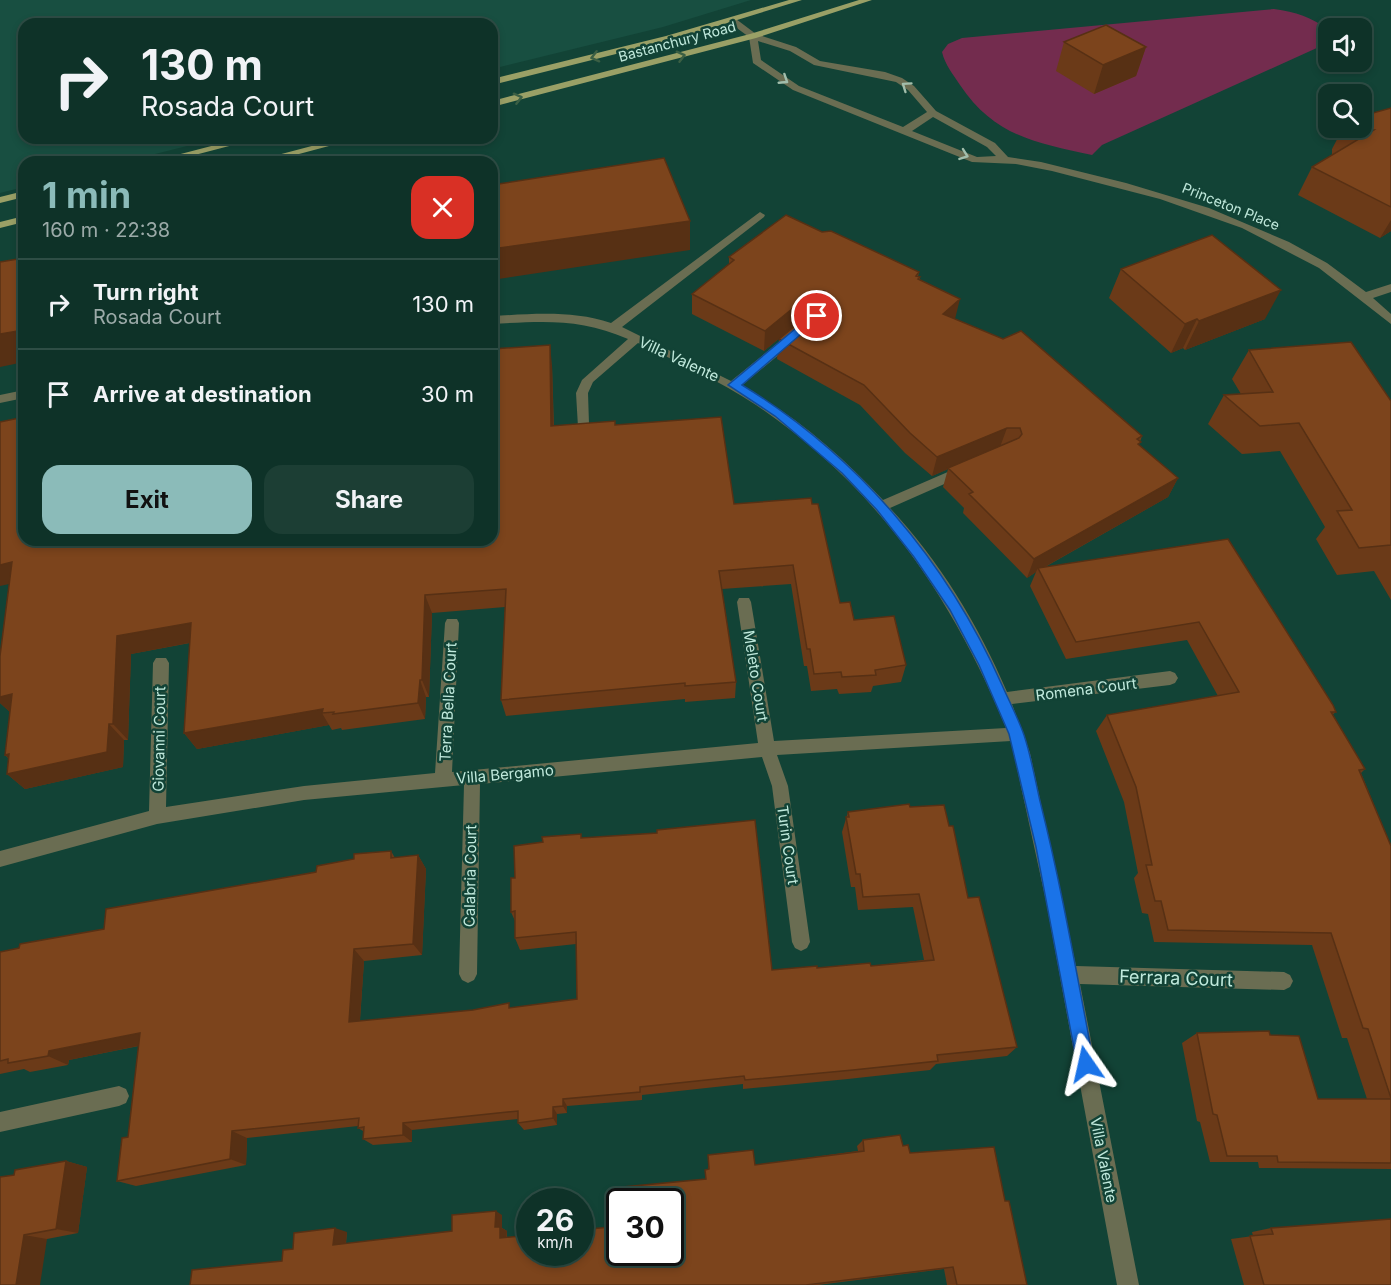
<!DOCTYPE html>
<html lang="en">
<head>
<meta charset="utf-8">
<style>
  :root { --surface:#0e3228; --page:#1c3e34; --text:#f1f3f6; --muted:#9baaa8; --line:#2e4d45; --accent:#8bbbb9 }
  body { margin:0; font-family:Inter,sans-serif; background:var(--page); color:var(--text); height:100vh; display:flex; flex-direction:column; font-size:22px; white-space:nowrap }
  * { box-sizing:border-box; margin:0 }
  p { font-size:20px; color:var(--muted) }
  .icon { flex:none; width:33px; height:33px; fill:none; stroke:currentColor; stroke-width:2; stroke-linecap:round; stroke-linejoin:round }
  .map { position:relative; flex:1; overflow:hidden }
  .details { position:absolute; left:18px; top:156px; width:480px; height:390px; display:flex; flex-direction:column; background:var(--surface); border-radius:18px; box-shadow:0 3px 9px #0003,0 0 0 2px var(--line) }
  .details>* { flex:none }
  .top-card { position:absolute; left:18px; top:18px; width:480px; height:126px; border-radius:18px; box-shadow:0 3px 9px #0003,0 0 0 2px var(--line); background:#0e3228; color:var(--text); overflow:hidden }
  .buttons { position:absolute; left:1318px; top:18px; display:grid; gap:12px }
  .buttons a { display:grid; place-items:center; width:54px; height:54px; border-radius:12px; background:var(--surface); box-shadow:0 3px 9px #0003,0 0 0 2px var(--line); font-size:30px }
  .speed { position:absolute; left:516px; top:1188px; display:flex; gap:12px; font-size:30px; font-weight:700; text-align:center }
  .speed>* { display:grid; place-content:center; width:78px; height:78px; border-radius:50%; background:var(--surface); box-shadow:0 3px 9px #0003,0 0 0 2px var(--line); line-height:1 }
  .speed small { font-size:15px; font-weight:400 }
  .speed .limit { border:3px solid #111; border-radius:9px; background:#fff; color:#111 }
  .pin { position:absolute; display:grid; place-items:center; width:51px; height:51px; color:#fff; margin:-26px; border:3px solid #fff; border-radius:50%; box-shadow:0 2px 6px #0007 }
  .me { position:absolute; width:66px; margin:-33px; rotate:349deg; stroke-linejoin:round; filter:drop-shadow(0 0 4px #0008) }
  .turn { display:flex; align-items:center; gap:21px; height:126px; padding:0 24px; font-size:27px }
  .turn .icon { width:78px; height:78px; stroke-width:2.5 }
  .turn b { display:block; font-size:42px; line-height:51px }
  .round { display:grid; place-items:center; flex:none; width:63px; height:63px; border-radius:18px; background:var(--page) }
  .headline { display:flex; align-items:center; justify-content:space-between; height:102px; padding:0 24px }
  h1 { font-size:36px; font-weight:700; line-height:45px; color:var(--accent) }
  .primary-button { display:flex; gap:12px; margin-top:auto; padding:12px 24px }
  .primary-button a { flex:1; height:69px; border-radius:18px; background:var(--accent); color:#111; font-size:24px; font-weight:700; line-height:69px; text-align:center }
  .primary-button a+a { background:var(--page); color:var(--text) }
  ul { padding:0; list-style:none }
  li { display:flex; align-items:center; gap:18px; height:90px; padding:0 24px; border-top:2px solid var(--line) }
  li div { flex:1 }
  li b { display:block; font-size:22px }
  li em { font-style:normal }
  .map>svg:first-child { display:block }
  .built { fill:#184f41 }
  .green { fill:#732c4e }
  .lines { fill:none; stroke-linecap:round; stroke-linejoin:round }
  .minor { fill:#6a6d52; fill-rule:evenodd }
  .major { fill:#9aa066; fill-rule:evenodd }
  .wall { fill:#6b3a18 }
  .shaded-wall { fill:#573014 }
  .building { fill:#7c441c; stroke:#573014; stroke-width:1.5 }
  .oneway { stroke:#3b5f44 }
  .oneway2 { stroke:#a2beac }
  .route { fill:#1a73e8; stroke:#114b97; stroke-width:1.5 }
  .labels { text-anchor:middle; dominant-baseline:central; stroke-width:5; stroke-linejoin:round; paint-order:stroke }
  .far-street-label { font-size:14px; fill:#c0e9dc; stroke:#124336 }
  .street-label { font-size:15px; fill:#c0e9dc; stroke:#124336 }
  .near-street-label { font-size:18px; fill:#c0e9dc; stroke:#124336 }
</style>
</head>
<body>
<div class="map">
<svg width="1391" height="1285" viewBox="0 0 1391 1285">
  <rect width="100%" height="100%" fill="#124336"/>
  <path class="built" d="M0,0H751L663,27L492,69V24H24V138H219L123,162H24V187L0,193Z"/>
  <path class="green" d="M1274,9C1296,12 1311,17 1329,30V40L1319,47L1102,145L1092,155C1036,143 994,136 960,85C953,74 945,65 942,52L948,44L962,38Z"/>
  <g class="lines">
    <path class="minor" d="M730,19H736L756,34L796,47L820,61L885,72L902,78L914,86L936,111L995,143L1008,157L1041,162L1126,183L1209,208L1289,242L1327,263L1366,292L1391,284V292L1373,298L1391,314V324L1319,268L1242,228L1160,199L1052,171L1016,164L972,162L793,90L753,63L749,37L730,23ZM758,41L790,51L814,65L896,82L908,90L927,112L903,127L799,86L761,60ZM933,117L987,147L996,156L977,157L912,131Z
      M760,212L765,215L764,217L622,327L731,381L790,333H798V339L741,386C795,415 841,455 883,500L957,468H967L969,471L967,474L890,508C939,560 979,626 1007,692L1170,671L1175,673L1178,678L1175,683L1170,685L1012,704L1030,753L1076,966L1284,972L1290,975L1293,981L1290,987L1284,990L1080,984L1139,1285H1117L1046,901L1011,741L777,755L788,786L810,942L807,948L801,951L795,948L792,942L772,786L762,757L480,784L477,974L474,980L468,983L462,980L459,974L464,785L304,800L157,824L0,867V851L149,811L153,663L156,658H166L169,663L166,807L304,786L435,773L445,623L447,619H457L459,623L452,772L758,743L737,602L739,598H749L751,602L774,741L1006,728C952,596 876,486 756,405C720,381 677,362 638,343L593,382L588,393L589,424L583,429L578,427L576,393L582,380L628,339C580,318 544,321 492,324V316C533,314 572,310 611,323Z
      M24,390V398L0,403V395Z
      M119,1086L126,1089L129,1096L126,1103L119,1106L0,1132V1112Z"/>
    <path class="major" d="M789,0H802L672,40L492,85V79L666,36Z
      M859,0H872L756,38L492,107V101L750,34Z
      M242,138H260L168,162H150Z
      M342,138H359L269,162H251Z
      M24,191V197L0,203V197Z
      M24,216V222L0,228V222Z"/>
  </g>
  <path class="wall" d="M1064,42L1146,47L1136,76L1094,94L1056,71Z
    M1391,108V231L1380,238L1298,195L1312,167L1332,155V149L1343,128H1362Z
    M822,232L919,272L918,277H920V280L955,319L1142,436L1139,445L1178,478L1168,497L1045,567L1228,539L1336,712L1332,715L1365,769L1361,773L1391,846V1169L1259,1168L1258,1162H1210L1200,1122L1197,1121L1182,1043L1197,1033L1270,1035L1318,1099H1367L1347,1038H1342L1312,945L1154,942L1148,914L1142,913L1134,878L1138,873L1124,802L1096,731L1107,715L1218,696L1187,640L1066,659L1030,586L1036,572L1027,578L963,513L964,508L943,487L948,469L932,476L905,453L860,405L777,359L779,339L812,311L764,351L692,314V294L729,264V257Z
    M1121,269L1265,319L1185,350L1183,348L1171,353L1109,298Z
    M1249,350L1391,401V600L1374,571L1337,575L1316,539L1325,527L1280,451L1242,454L1208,424L1224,395L1241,394L1232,379Z
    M552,365L554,426L615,425L734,504L840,603L854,620L906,665L901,682L873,686L871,692L839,694L837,689L811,691L807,666H804L791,584L722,589L736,682L735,698L685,702V699L506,716L501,700L505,607L432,613L429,697H426L425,719L342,730L341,728L332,730L329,725L197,749L184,733L190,643L131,654L128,740H124L123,767L25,789L7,774L9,759L5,755L10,712L0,703V656L9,584L492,540Z
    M910,807L949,826L968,898L1017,1047L1007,1056L936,1064L930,1070L848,1079L743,1089V1084L642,1095V1100L567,1106V1113L557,1114V1125L524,1130L518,1123V1119L412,1130V1142L373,1145L363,1139V1131L358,1128V1126L247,1138L246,1165L136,1186L117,1181L128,1137L139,1046L69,1060L68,1065L30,1072L24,1069L0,1074V952L104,929L316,872L354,859L391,851L395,858L418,855L426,869L422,955L364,961L360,1021L511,1008L577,999L576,944L520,950L515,938V921L511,912L515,878L582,838L772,970L871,966L924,960L913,907L858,910L855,887H851L842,832L848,812Z
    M863,1140L903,1146L910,1153L1005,1201L1027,1285H947L944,1269L818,1285H190L282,1261L293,1249L347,1232L346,1244L452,1231L502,1215V1228L507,1231V1237L620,1252L705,1179V1170H708V1155L755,1165L858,1151L857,1146Z
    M66,1161L87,1167L78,1233L47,1239L0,1285L14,1175Z
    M1271,1228L1391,1285H1244L1231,1239L1253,1236L1252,1232Z"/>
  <path class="shaded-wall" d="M1146,47L1136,76L1094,94L1103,65Z
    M1391,220V231L1380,238Z
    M690,221V250L492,280V249Z
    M1281,290L1265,319L1185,350L1199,321Z
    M814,291L812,311L764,351L765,331Z
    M960,299L955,319L943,314Z
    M1197,319L1183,348L1171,353L1185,324Z
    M24,330V362L0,367V334Z
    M550,345L552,365L554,445L551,426Z
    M1007,428L1000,447L932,476L937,457Z
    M1178,478L1168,497L1039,570L1038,568L1036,572L1027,578L1034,559Z
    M12,562L28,580L0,586V565Z
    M425,595L432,613L429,697L422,680Z
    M191,623L204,640L131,654L128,740L113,724L117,636Z
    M420,680L426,697L425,719L418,703Z
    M12,694V714L0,703V697Z
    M323,709L322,713L329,725L197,749L184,733Z
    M109,724L124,740L123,767L25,789L7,774L23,771L5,755Z
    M418,855L426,869L422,955L413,944Z
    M354,949L364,961L359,1032L349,1022Z
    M140,1033L157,1042L69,1060L68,1065L48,1056L49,1051Z
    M563,1099L567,1106V1113L563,1106Z
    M553,1107L557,1114V1125L553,1118Z
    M403,1123L412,1130V1142L403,1135Z
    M232,1131L247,1138L246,1165L230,1159Z
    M66,1161L87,1167L78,1233L56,1229Z
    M496,1211L502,1215V1228L507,1231L506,1242L500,1238L495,1227Z
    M335,1228L347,1232L345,1249L333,1245Z
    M24,1235L47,1239L40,1285H16Z"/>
  <path class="building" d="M1106,25L1146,47L1103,65L1064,42Z
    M1391,108V207L1312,167L1374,130L1348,129V128H1362V116Z
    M664,158L690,221L492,249V185Z
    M786,215L822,232L831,231L919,272L916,276L920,277L918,279L960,299L943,314L1003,339L1021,331L1142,436L1137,439L1141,442L1138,444L1178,478L1034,559L969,494L973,492L948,468L1019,438L1022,434L1020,428H1007L937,457L910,433L864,385L779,339L825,301V291H814L765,331L692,294L734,260L729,257Z
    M1212,235L1281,290L1199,321L1197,319L1185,324L1121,269Z
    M24,258V330L0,334V262Z
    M1351,342L1391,401V545L1359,548L1337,511L1352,510L1299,423L1260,426L1224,395L1273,392L1249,350Z
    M550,345L551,426L615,421V425L721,417L734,504L811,498L812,504H818L840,603L850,602L854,620L894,616L906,665L875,670L876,675L842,677L841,672L814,674L810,649H807L793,565L719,571L736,682L685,686V683L501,700L506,589L425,595L422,680H420L418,703L333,714L334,712L322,713L323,709L184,733L191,623L117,636L113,724H109L107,752L7,774L9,754L5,755L12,694L0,697V656L12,562L0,565V422L24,417V540H492V349Z
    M1228,539L1333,705L1336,712H1331L1365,769L1359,770L1391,846V1098L1368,1029L1363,1028L1331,933L1168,930L1161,901H1155L1146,865H1152L1136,787L1107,715L1239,692L1199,622L1076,642L1038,568Z
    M909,804L910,807L944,805L949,826H953L968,898L979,897L1017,1047L937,1055L938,1061L853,1070L745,1080L744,1076L640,1087V1092L563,1099V1106L553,1107V1118L518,1123V1111L403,1123V1135L363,1139L364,1127L358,1128L359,1118L232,1131L230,1159L117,1181L122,1138L128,1137L140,1033L49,1051L48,1056L8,1063V1059L0,1061V952L19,948L20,944L104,929L106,909L316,872L317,866L354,859V854L391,851V858L418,855L413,944L354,949L349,1022L473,1010L509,1003V1008L577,999L576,932L515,938V911L511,912V878H515L514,846L543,842L542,837L581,834V838L657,833V830L755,820L772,970L817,966V968L870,963L871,966L934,960L919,894L863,897L860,874H856L846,817H849L848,812Z
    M1269,1031L1270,1035L1299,1036L1318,1099H1391V1163L1278,1162L1277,1156H1227L1217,1115L1213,1114L1197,1033Z
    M900,1135L903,1146L908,1145L910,1153L994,1147L1005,1201H1009L1027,1285H957L953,1267L806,1285H190L192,1270L282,1261L283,1250L293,1249L294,1233L335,1228L333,1245L452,1231V1215L496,1211L495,1227H500V1238L530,1235V1252H580V1230L620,1226V1252H670V1202H624L623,1187L706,1179L705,1170L709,1169L708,1155L753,1150L755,1165L864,1151L863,1140Z
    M66,1161L56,1229L24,1235L16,1285H0V1177L14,1175L15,1170Z
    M1391,1219V1285H1263H1264L1250,1236L1273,1234L1271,1228Z"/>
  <defs><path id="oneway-chevron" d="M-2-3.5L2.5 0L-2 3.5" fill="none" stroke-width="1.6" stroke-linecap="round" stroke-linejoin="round" transform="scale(1.5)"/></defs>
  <g class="oneway">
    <use href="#oneway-chevron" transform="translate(681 56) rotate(-15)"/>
    <use href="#oneway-chevron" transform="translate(595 57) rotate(166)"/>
    <use href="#oneway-chevron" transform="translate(518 98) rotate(-14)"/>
  </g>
  <g class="oneway2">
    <use href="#oneway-chevron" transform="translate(784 80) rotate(33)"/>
    <use href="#oneway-chevron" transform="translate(906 86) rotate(-145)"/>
    <use href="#oneway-chevron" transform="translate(964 155) rotate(20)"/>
  </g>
  <path class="route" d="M813,314L822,316L742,385C857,455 947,561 1002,685C1009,701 1018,718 1024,735C1031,756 1035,779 1040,801C1062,888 1077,976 1094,1064L1092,1070L1086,1072L1079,1070L1077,1064L1036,847L1009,734L979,665L950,610L914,557L877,510L842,473L775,416L728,385Z"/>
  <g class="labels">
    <g class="far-street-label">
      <text transform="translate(677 41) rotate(-15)">Bastanchury Road</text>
      <text transform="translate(1231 206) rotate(22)">Princeton Place</text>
    </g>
    <g class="street-label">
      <text transform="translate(679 359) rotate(25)">Villa Valente</text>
      <text transform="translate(756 676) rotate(81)">Meleto Court</text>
      <text transform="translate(1086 689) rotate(-7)">Romena Court</text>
      <text transform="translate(448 702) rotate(-87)">Terra Bella Court</text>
      <text transform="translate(159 739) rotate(-89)">Giovanni Court</text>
      <text transform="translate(505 774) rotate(-5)">Villa Bergamo</text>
      <text transform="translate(788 845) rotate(82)">Turin Court</text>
      <text transform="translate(470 876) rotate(-89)">Calabria Court</text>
      <text transform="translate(1104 1160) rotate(79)">Villa Valente</text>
    </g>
    <g class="near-street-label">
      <text transform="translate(1176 978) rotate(2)">Ferrara Court</text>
    </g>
  </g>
</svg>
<div class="buttons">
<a><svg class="icon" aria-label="sound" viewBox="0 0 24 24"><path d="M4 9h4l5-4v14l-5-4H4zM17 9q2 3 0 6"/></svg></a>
<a><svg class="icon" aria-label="search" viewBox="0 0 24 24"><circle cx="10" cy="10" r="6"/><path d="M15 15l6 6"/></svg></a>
</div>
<div class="speed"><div>26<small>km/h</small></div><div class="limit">30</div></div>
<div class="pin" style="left:817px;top:316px;background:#d93025"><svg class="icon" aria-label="arrive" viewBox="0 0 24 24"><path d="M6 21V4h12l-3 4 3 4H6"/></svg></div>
<svg class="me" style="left:1086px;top:1064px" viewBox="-20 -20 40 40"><path d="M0-17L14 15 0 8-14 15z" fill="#1a73e8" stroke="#fff" stroke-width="4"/></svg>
<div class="top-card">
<div class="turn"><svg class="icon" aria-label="right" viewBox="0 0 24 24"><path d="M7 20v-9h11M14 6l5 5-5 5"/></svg><div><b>130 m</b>Rosada Court</div></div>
</div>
<section class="details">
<div class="headline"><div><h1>1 min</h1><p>160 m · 22:38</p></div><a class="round" style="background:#d93025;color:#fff"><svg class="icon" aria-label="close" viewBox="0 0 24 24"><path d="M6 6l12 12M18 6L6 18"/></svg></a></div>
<ul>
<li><svg class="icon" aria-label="right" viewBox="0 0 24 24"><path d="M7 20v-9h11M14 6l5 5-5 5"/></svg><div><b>Turn right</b><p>Rosada Court</p></div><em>130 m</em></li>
<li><svg class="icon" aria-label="arrive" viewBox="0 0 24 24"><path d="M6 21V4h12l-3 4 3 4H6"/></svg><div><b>Arrive at destination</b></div><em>30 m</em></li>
</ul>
<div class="primary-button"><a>Exit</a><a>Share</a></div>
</section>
</div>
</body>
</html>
